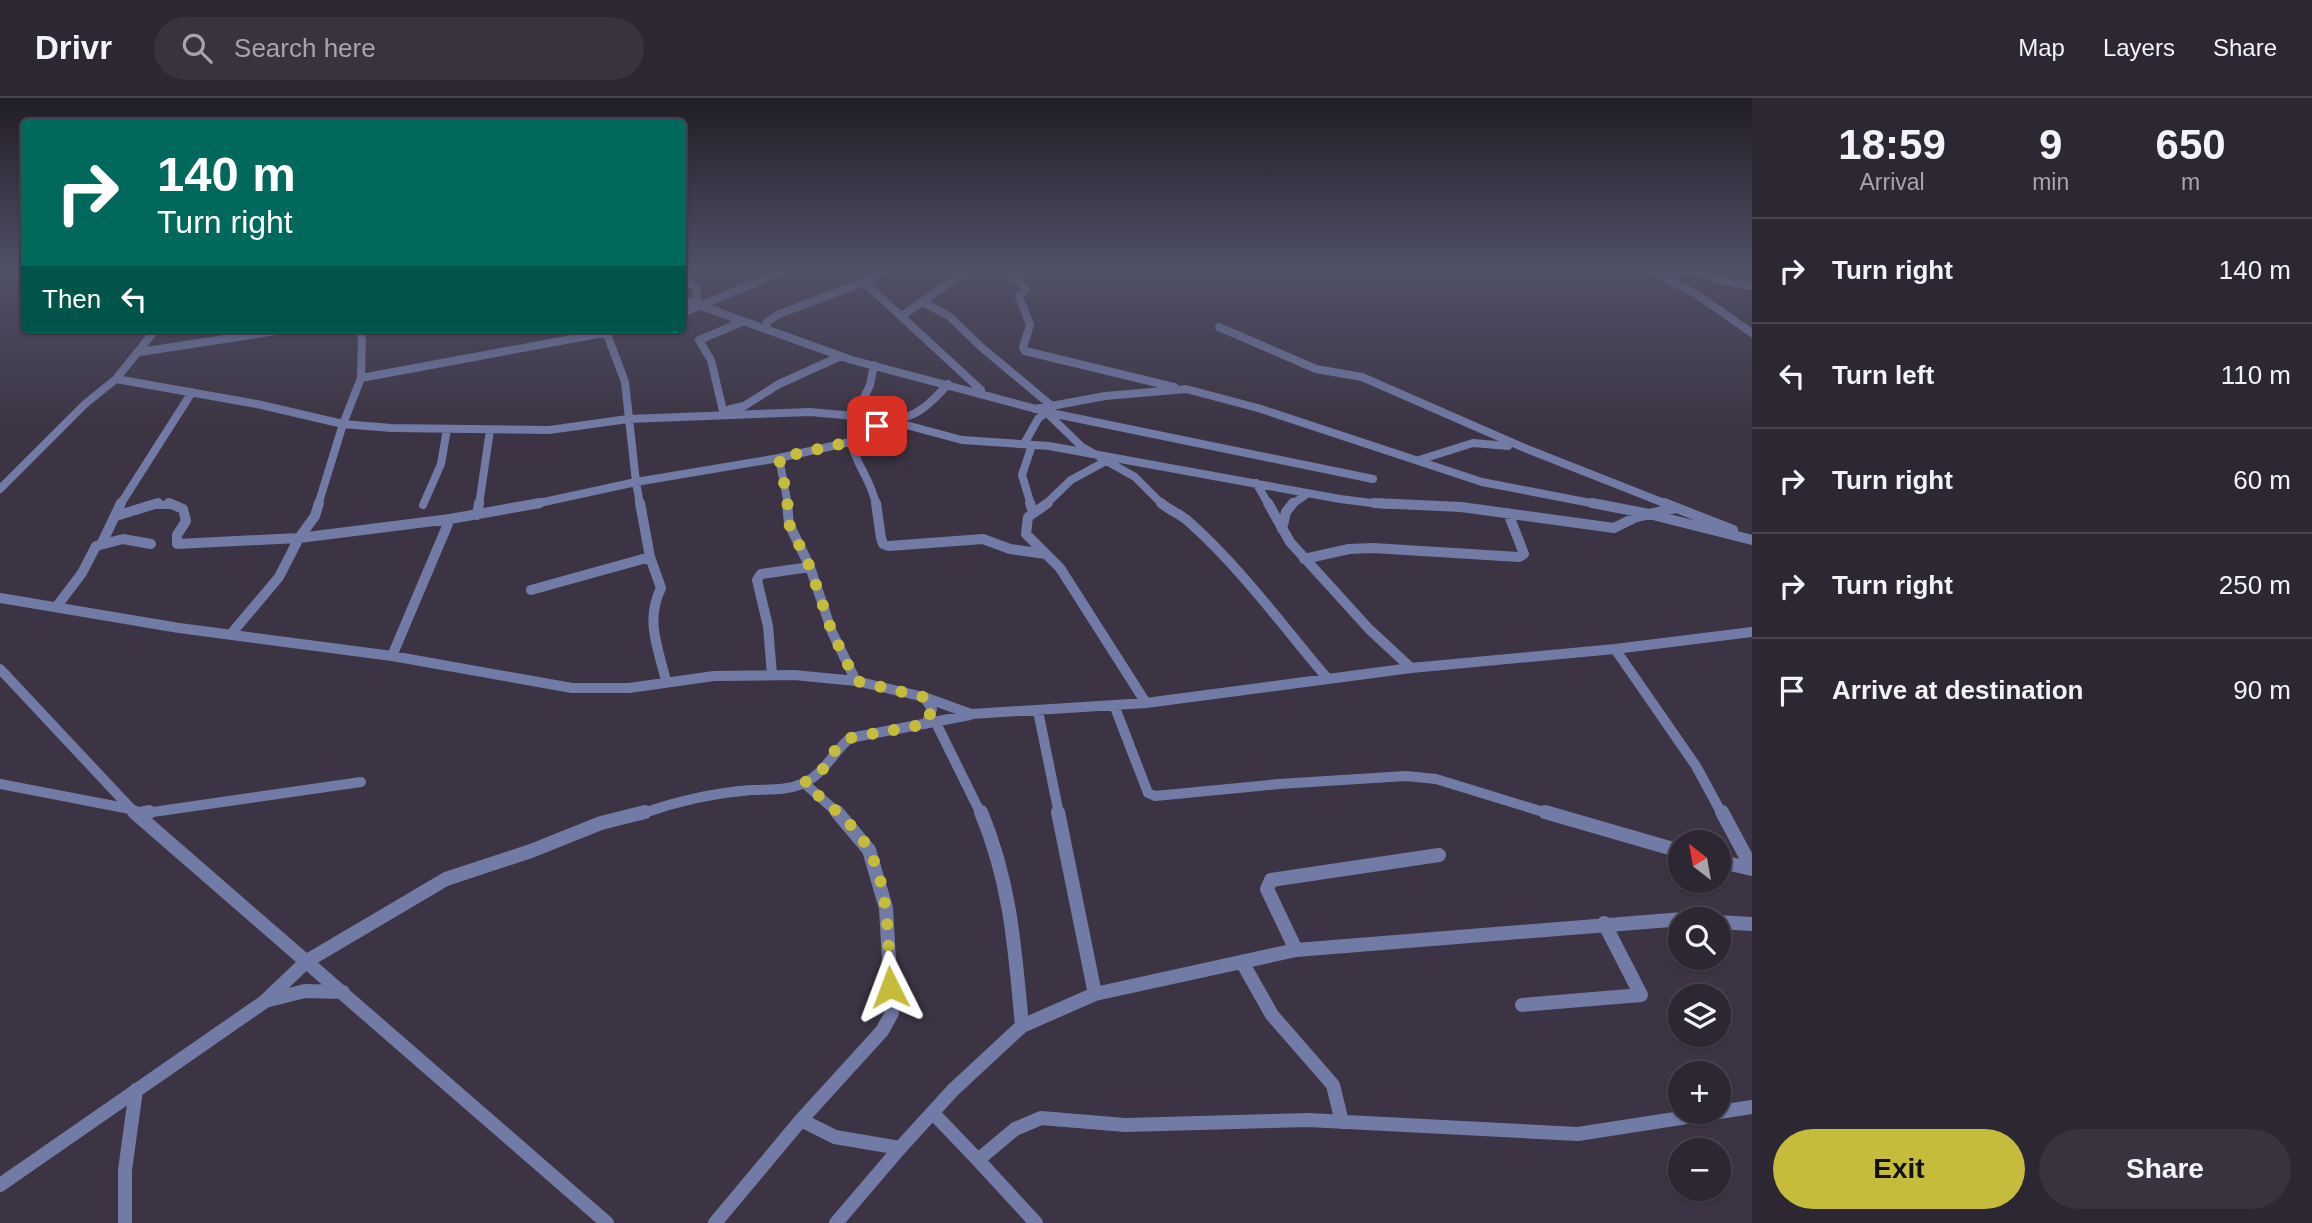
<!DOCTYPE html>
<html lang="en">
<head>
<meta charset="utf-8">
<style>
  :root { --surface:#2d2733; --page:#39333f; --text:#f1f3f6; --muted:#a7a5ac; --line:#48444e; --accent:#c6bc3c }
  body { margin:0; font-family:Arial,sans-serif; background:var(--page); color:var(--text); height:100vh; display:flex; flex-direction:column; font-size:26px; white-space:nowrap }
  * { box-sizing:border-box; margin:0 }
  p { font-size:23px; color:var(--muted) }
  .icon { flex:none; width:38px; height:38px; fill:none; stroke:currentColor; stroke-width:2; stroke-linecap:round; stroke-linejoin:round }
  .map { position:relative; flex:1; overflow:hidden }
  .panel { display:flex; flex-direction:column; background:var(--surface); width:560px }
  .panel>* { flex:none }
  .guide { position:absolute; left:21px; top:21px; width:665px; height:214px; border-radius:7px; box-shadow:0 2px 5px #0004,0 0 0 2px var(--line); background:#00695c; color:#fff; overflow:hidden }
  .needle { width:46px; rotate:329deg }
  .controls { position:absolute; left:1668px; top:732px; display:grid; gap:14px }
  .controls a { display:grid; place-items:center; width:63px; height:63px; border-radius:50%; background:var(--surface); box-shadow:0 2px 5px #0004,0 0 0 2px var(--line); font-size:35px }
  .pin { position:absolute; display:grid; place-items:center; width:60px; height:60px; color:#fff; margin:-30px; border-radius:14px; box-shadow:0 4px 10px #0006 }
  .me { position:absolute; width:77px; margin:-38px; rotate:357deg; stroke-linejoin:round; filter:drop-shadow(0 0 5px #0008) }
  .turn { display:flex; align-items:center; gap:24px; height:147px; padding:0 21px; font-size:32px }
  .turn .icon { width:91px; height:91px; stroke-width:2.5 }
  .turn b { display:block; font-size:49px; line-height:60px }
  .then { display:flex; align-items:center; height:66px; padding:0 21px; background:#0003; gap:14px; font-size:26px }
  .eta { display:flex; justify-content:space-evenly; align-items:center; height:119px; text-align:center }
  .eta b { font-size:42px; font-weight:700; line-height:49px }
  .button { display:flex; gap:14px; margin-top:auto; padding:14px 21px }
  .button a { flex:1; height:80px; border-radius:42px; background:var(--accent); color:#111; font-size:28px; font-weight:700; line-height:80px; text-align:center }
  .button a+a { background:var(--page); color:var(--text) }
  ul { padding:0; list-style:none }
  li { display:flex; align-items:center; gap:21px; height:105px; padding:0 21px; border-top:2px solid var(--line) }
  li div { flex:1 }
  li b { display:block; font-size:26px }
  li em { font-style:normal }
  header { display:flex; align-items:center; gap:42px; box-sizing:border-box; height:98px; padding:0 35px; background:var(--surface); border-bottom:2px solid var(--line) }
  header strong { font-size:33px }
  nav { display:flex; gap:38px; margin-inline-start:auto; font-size:24px }
  .search { width:490px; height:63px; background:var(--page); display:flex; align-items:center; gap:18px; box-sizing:border-box; padding:0 24px; border-radius:38px; color:var(--muted); font-size:26px }
  main { display:flex; flex:1; min-height:0 }
  .map>svg:first-child { display:block }
  .lines { fill:none; stroke-linecap:round; stroke-linejoin:round }
  .minor-far2 { stroke:#727aa6; stroke-width:8 }
  .minor-far1 { stroke:#727aa6; stroke-width:10 }
  .minor { stroke:#727aa6; stroke-width:14 }
  .route { stroke:#c6bc3c; stroke-width:12; stroke-dasharray:0 21.6 }
</style>
</head>
<body>
<header>
<strong>Drivr</strong>
<div class="search"><svg class="icon" aria-label="search" viewBox="0 0 24 24"><circle cx="10" cy="10" r="6"/><path d="M15 15l6 6"/></svg>Search here</div>
<nav><a>Map</a><a>Layers</a><a>Share</a></nav>
</header>
<main>
<div class="map">
<svg width="1752" height="1125" viewBox="0 0 1752 1125">
  <rect width="100%" height="100%" fill="#3c3444"/>
  <g class="lines">
    <path class="minor-far2" d="M1007,172L1026,191L1019,198L1030,227L1023,249L1025,253L1174,289
      M1649,172L1696,196L1752,235
      M1694,172L1719,182L1752,188
      M1666,179L1693,172
      M682,180L696,190L698,207
      M864,184L981,292
      M682,201L852,262L1040,312
      M923,204L949,218L980,248L1053,309
      M682,215L786,172
      M902,218L967,172
      M1219,229L1316,271L1362,279L1527,351L1669,407
      M156,231L116,281L257,306L343,326L318,407
      M625,231L361,280L343,326L391,330L549,332L628,321L810,314L855,318L870,287L874,267
      M767,231V224L779,216L864,184L887,172
      M607,236L625,284L636,384L779,360L850,344L877,328L895,324L962,342L1049,348L1340,401L1388,407
      M140,254L289,231
      M361,280L362,231
      M730,311L744,308L779,286L841,258
      M1035,311L1105,298L1186,291L1258,310L1482,384L1601,407
      M724,317L711,262L699,242L742,224
      M1024,346L1038,321L1046,314L1045,310
      M779,360L788,407
      M1419,362L1473,345L1508,348
      M1256,385L1269,407
      M0,391L85,306L116,281
      M120,407L192,294
      M148,407H176
      M423,407L441,366L447,331
      M479,407L490,332
      M530,407L636,384L640,407
      M876,407C870,372 841,356 855,318C903,325 915,323 948,286
      M1031,407L1022,377L1032,347
      M1045,407L1071,382L1106,363
      M1163,407L1135,379L1082,349L1046,314L1373,381
      M1291,407L1307,396"/>
    <path class="minor-far1" d="M169,405L183,411L186,423L177,437V446L299,440L315,418L319,405
      M640,405L650,459L661,490C645,523 658,549 666,583
      M787,405L789,426L810,469L832,534L856,583
      M876,405L881,440L883,446L889,448L983,441L1010,451L1046,456L1060,470L1146,605
      M1030,405L1033,414
      M1161,405C1169,412 1180,416 1188,423C1241,470 1282,527 1327,580
      M1268,405L1290,444L1369,531L1411,570
      M1374,405L1461,409L1614,430L1636,419L1676,410
      M1592,405L1649,416L1752,442
      M1664,405L1733,432
      M477,417L479,405
      M116,418L158,405
      M1282,431L1286,414L1293,405
      M102,445L121,405
      M1046,456L1026,436L1028,419L1048,405
      M1304,461L1349,451L1373,450L1519,459L1524,456L1508,415
      M531,492L650,459
      M0,500L179,530L392,558L572,590H629L714,578L794,577L856,583L924,599L971,616L1146,605L1411,570L1615,551L1752,534
      M57,508L82,475L96,448L123,441L151,446
      M231,536L279,479L299,440L450,421
      M1615,551L1696,668L1722,716
      M392,558L450,421L540,405
      M0,571L136,716
      M772,577L768,528L757,482L761,476L810,469
      M924,599L932,611L926,626
      M1114,607L1148,695L1155,698L1279,686L1406,678L1436,681L1550,716
      M1038,613L1059,716
      M936,625L981,716
      M804,685L839,716
      M0,686L130,711
      M139,716L361,684
      M641,716C677,703 713,695 751,692C769,691 787,693 804,685C825,675 833,654 850,640L970,617"/>
    <path class="minor" d="M134,714L607,1125
      M1058,714L1095,896
      M1545,714L1680,753
      M1722,714L1752,770
      M139,716L149,714
      M1718,763L1752,771
      M1718,824L1752,826
      M1296,852L1267,791L1271,782L1439,757
      M1242,864L1272,917L1333,987L1342,1024
      M269,902L305,893L343,894
      M1522,907L1641,897L1604,825
      M1022,928L1095,896L1296,852L1683,821
      M933,1015L978,1062L1015,1031L1041,1020L1125,1027L1308,1022L1578,1036L1752,1009
      M801,1022L882,933L892,915L886,810L869,752L837,714
      M978,1062L1036,1125
      M0,1087L264,904L307,863L446,781L531,753L601,725L645,714
      M125,1125V1072L136,992
      M715,1125L801,1022L835,1039L900,1050L953,992L1022,928C1015,852 1011,786 981,714
      M836,1125L900,1050"/>
  </g>
  <linearGradient id="sky" x2="0" y2="1"><stop stop-color="#211d25"/><stop offset="0.52" stop-color="#505067"/><stop offset="1" stop-color="#505067" stop-opacity="0"/></linearGradient>
  <rect width="1752" height="330" fill="url(#sky)"/>
  <g class="lines">
    <path class="route" d="M877,328L850,344L779,360L787,399L789,426L810,469L832,534L856,583L924,599L932,611L926,626L850,640L836,651L821,674L804,685C824,703 847,720 862,741C890,780 888,843 890,889"/>
  </g>
</svg>
<div class="controls">
<a><svg class="needle" viewBox="-14 -14 28 28"><path d="M0-13l5 13h-10z" fill="#e53935"/><path d="M0 13l5-13h-10z" fill="#a7a5ac"/></svg></a>
<a><svg class="icon" aria-label="search" viewBox="0 0 24 24"><circle cx="10" cy="10" r="6"/><path d="M15 15l6 6"/></svg></a>
<a><svg class="icon" aria-label="layers" viewBox="0 0 24 24"><path d="M12 4l9 5-9 5-9-5zM3 14l9 5 9-5"/></svg></a>
<a>+</a>
<a>−</a>
</div>
<div class="pin" style="left:877px;top:328px;background:#d93025"><svg class="icon" aria-label="arrive" viewBox="0 0 24 24"><path d="M6 21V4h12l-3 4 3 4H6"/></svg></div>
<svg class="me" style="left:890px;top:889px" viewBox="-20 -20 40 40"><path d="M0-17L14 15 0 8-14 15z" fill="#c6bc3c" stroke="#fff" stroke-width="4"/></svg>
<div class="guide">
<div class="turn"><svg class="icon" aria-label="right" viewBox="0 0 24 24"><path d="M7 20v-9h11M14 6l5 5-5 5"/></svg><div><b>140 m</b>Turn right</div></div>
<div class="then">Then<svg class="icon" aria-label="left" viewBox="0 0 24 24"><path d="M17 20v-9H6M10 6l-5 5 5 5"/></svg></div>
</div>
</div>
<section class="panel">
<div class="eta">
<div><b>18:59</b><p>Arrival</p></div>
<div><b>9</b><p>min</p></div>
<div><b>650</b><p>m</p></div>
</div>
<ul>
<li><svg class="icon" aria-label="right" viewBox="0 0 24 24"><path d="M7 20v-9h11M14 6l5 5-5 5"/></svg><div><b>Turn right</b></div><em>140 m</em></li>
<li><svg class="icon" aria-label="left" viewBox="0 0 24 24"><path d="M17 20v-9H6M10 6l-5 5 5 5"/></svg><div><b>Turn left</b></div><em>110 m</em></li>
<li><svg class="icon" aria-label="right" viewBox="0 0 24 24"><path d="M7 20v-9h11M14 6l5 5-5 5"/></svg><div><b>Turn right</b></div><em>60 m</em></li>
<li><svg class="icon" aria-label="right" viewBox="0 0 24 24"><path d="M7 20v-9h11M14 6l5 5-5 5"/></svg><div><b>Turn right</b></div><em>250 m</em></li>
<li><svg class="icon" aria-label="arrive" viewBox="0 0 24 24"><path d="M6 21V4h12l-3 4 3 4H6"/></svg><div><b>Arrive at destination</b></div><em>90 m</em></li>
</ul>
<div class="button"><a>Exit</a><a>Share</a></div>
</section>
</main>
</body>
</html>
